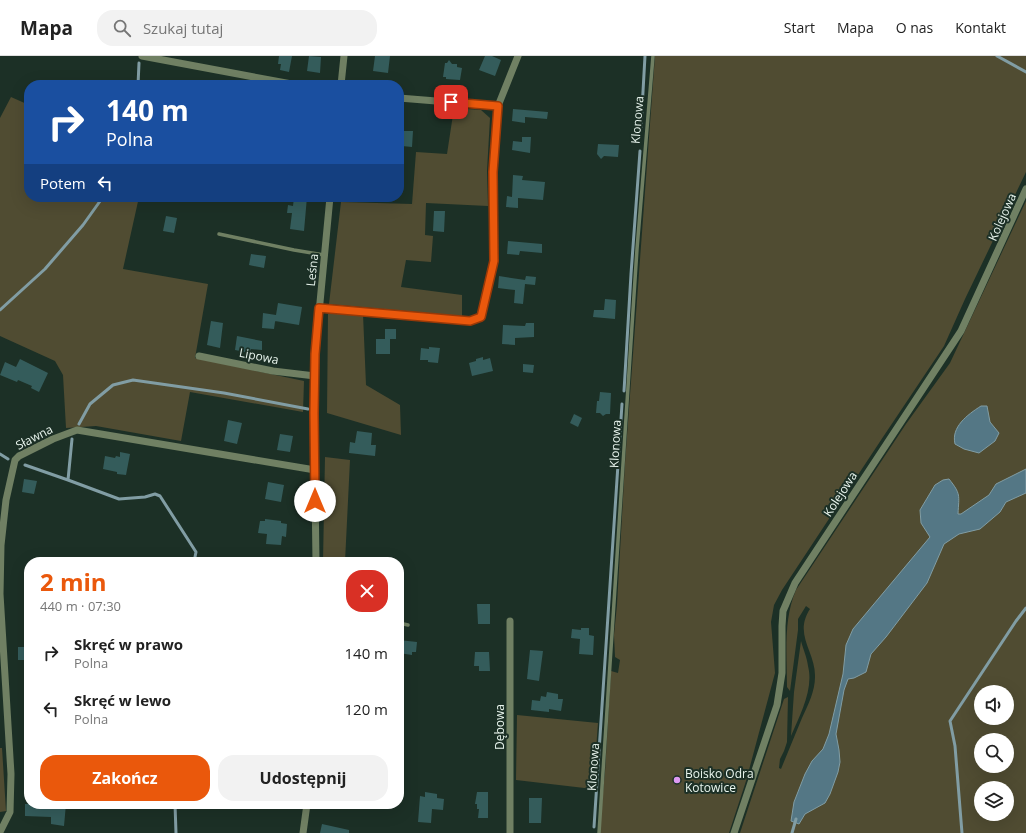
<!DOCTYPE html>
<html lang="pl">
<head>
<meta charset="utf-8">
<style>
  :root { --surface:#fff; --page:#f2f2f2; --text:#222; --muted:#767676; --line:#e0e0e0; --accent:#ea580c }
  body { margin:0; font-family:"Open Sans",sans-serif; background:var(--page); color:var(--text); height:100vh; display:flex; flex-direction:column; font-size:15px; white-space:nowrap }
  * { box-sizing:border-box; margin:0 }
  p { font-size:13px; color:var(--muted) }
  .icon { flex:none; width:22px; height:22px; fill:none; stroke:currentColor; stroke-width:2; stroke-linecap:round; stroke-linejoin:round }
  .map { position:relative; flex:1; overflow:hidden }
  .sheet { position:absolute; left:24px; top:501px; width:380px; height:252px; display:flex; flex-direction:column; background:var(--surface); border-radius:16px; box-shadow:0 4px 16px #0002 }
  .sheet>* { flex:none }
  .guide { position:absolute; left:24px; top:24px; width:380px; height:122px; border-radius:16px; box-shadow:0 4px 16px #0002; background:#1a4fa0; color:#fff; overflow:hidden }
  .controls { position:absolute; left:974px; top:629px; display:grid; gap:8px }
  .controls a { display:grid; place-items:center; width:40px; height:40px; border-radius:50%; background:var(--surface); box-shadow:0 4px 16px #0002; font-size:20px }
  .pin { position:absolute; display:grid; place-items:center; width:34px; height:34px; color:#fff; margin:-17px; border-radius:8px; box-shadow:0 2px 6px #0006 }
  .me { position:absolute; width:44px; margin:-22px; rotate:0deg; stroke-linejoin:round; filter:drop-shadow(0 0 3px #0008) }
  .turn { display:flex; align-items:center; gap:14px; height:84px; padding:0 16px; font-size:18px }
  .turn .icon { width:52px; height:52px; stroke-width:2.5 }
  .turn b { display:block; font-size:28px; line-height:34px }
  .then { display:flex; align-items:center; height:38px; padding:0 16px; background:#0003; gap:8px; font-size:15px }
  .round { display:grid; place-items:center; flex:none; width:42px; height:42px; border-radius:16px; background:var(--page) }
  .head { display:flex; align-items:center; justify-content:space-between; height:68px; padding:0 16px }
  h1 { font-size:24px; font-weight:700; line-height:30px; color:var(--accent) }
  .button { display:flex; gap:8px; margin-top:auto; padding:8px 16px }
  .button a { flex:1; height:46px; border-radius:16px; background:var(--accent); color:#fff; font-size:16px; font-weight:700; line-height:46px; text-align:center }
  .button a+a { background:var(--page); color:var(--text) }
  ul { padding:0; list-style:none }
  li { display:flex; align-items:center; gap:12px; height:56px; padding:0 16px }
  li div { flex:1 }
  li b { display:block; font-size:15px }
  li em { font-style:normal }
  header { display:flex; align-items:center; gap:24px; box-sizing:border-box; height:56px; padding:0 20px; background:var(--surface); border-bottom:1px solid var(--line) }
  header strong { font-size:19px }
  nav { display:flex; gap:22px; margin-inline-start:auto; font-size:14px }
  .search { width:280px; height:36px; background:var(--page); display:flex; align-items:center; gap:10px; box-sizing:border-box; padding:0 14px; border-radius:16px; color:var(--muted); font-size:15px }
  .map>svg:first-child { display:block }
  .green { fill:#504c32; fill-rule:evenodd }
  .water { fill:#547785; stroke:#819da4 }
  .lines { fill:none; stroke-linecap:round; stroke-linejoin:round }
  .stream { stroke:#819da4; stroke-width:3 }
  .building { fill:#345c5b }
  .lane { stroke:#708063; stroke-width:3.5 }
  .street { stroke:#708063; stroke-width:7 }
  .route-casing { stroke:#983908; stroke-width:10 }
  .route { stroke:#ea580c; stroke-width:7 }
  .poi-dot { fill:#dd99f3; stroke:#1c3026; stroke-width:1.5 }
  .labels { text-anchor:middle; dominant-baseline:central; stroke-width:4; stroke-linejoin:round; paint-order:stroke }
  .street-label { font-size:12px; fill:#e9f5ee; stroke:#1c3026 }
  .poi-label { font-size:12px; fill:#e9f5ee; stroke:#1c3026; text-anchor:start }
</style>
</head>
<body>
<header>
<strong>Mapa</strong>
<div class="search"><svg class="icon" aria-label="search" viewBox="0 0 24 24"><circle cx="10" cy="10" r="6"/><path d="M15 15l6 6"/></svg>Szukaj tutaj</div>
<nav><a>Start</a><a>Mapa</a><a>O nas</a><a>Kontakt</a></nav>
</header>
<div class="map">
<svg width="1026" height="777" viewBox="0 0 1026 777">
  <rect width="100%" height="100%" fill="#1c3026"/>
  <path class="green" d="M655,0H1026V116L965,243L944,290L883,381L782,534L774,549L771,566L775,617L746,725L729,777H599L605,716L611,615L618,617L620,604L615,601L614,579L617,549L625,407Z
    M11,41L29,49V141H139L123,213L208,228L195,302L304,325L303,356L190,336L181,385L96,370L66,372L63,319L55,305L0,280V62Z
    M454,52L481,54L490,62L487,115L488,150L426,147L425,179L433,180L431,206L406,204L401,231L462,239V260L329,248L341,146L412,148L416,96L447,98Z
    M1026,145V777H740L784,643L788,641L787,686L784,695L780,703L779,712L781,713C788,696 795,679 802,662C808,649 815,635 815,621C816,596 793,579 810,553L806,550L798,563V574L790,635L787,631C787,599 783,564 796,534L906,368L950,307ZM981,636H1007V662H981ZM981,684H1007V710H981ZM981,732H1007V758H981Z
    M328,258H363L366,329L400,349L401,379L327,357Z
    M325,401L350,404L345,506H323Z
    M801,585C803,593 807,601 808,610C814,633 800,659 791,680L794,636Z
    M517,659L598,667L593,733L516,724Z
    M0,692H2L6,755L0,756Z"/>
  <path class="water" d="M981,350H987L990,366L999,377L995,385L979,397L964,393L955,388C951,371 967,359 981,350Z
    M1026,413V437L1006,446L1000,456L980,473L959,478L944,488L927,527L886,581L871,598L866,616L854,622L848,623L844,634L836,678L839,694L840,706L838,716L830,738L825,747L805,758L799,768L791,765L794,746L805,718L812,705L823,693L829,678L843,618L846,589L853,573L930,481L921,467L920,454L935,429L943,424L949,423C961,438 959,439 958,458H961L989,439L996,428Z"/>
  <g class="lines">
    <path class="stream" d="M997,0L1026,16
      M138,29L139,7
      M641,71L645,0
      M0,254L45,213L83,169L103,141
      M624,335L631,218L640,95
      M79,368L90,348L113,329L133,324L224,337L308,353
      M72,383L68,424L119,443L145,441L155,438L160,440L196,496L194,506
      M0,398L8,403
      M25,409L68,424
      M175,748L176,777
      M594,771L622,348
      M792,777L796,763
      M962,777L955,690L950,665L1016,565L1026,552"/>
  </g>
  <path class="building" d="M279,0H292L289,16L280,14L281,8H278Z
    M309,0L321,1L320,17L307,15Z
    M375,0H390L388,17L373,15Z
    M485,0H492L501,4L495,20L479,14Z
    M449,4L452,8H457V11L462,12L460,24L446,23V21H443L445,7H447Z
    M513,53L548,56L547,63L525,61V67L512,65Z
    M401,75H413L412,91L402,90V87H400Z
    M522,81H531L530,97L512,94L513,85L522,86Z
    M598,88L619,89L618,101L604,100L601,103L597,98Z
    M513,119L523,120L522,124L545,126L543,144L518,142V152L506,151L507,140L512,141Z
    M294,141H307L304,175L290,173L292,157H287L288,149L293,150Z
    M434,155H445L444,176L433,175Z
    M166,160L177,162L174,177L163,175Z
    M508,185L542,188V197L520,195L519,199L507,198Z
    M251,198L266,200L264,212L249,209Z
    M499,220L525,224L526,220L536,221L535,229L525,228L523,248L514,247L515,234L498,232Z
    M605,243L616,244L615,263L593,261L594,254H604Z
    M278,247L302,251L299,269L275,265Z
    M263,257L276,259L274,273L262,272Z
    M211,265L223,267L220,292L207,289Z
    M526,267H534V281L515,282V289L502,288L503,269L525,270Z
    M385,273H396V283H390V298H376V283H385Z
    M237,280L262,285V294L251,293L250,297L235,294Z
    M429,291L440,292L438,307L428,306V304H420L421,292L429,293Z
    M483,301V304L490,302L493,315L472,320L469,307L476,305V303Z
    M20,303L48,317L39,336L31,332L32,330L18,324L17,326L0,319L5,306L16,311Z
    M523,308L534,309L533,317L523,316Z
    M600,336L611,337L610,358H606L603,360L600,357H596L597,345H599Z
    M574,358L582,362L578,371L570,367Z
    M228,364L242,367L237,388L224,385Z
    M357,375L372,377L371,389H376L375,400L349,397L350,386L355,387Z
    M280,378L293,380L290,396L277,394Z
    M120,396L130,398L126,419L117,418V416L103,413L105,400L115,402L116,400L120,401Z
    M24,423L37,425L34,438L22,436Z
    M268,426L284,429L281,446L265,443Z
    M265,463L281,465V467L287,468L286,481L282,480L281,489L266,488L267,478L258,477L260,465H265Z
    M477,548H490V568H478Z
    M581,572H589V579L594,580L593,599L579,598L580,583L571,582L572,573L581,574Z
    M399,584L417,586L416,596H412V599L399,597Z
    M18,591H29V604H18Z
    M530,594L543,595L539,625L527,623Z
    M475,596H489L490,615H479V610H474Z
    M547,636L558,638V643H563L561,655L549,653V656L531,654L532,644L540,645L541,640L546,641Z
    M425,736L437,738V742L444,743L443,754L432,753L431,767L418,766L420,740L425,741Z
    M477,736H488V762H478L479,753H477V748H475Z
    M529,742H542L541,767H529Z
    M25,748H66L64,770L51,768V761L25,760Z
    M322,768L349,774V777H320Z"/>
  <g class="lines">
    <path class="lane" d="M219,178L294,194L324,199
      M399,567L408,569
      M599,777L637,193L653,0"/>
    <path class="street" d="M142,0L297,29
      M341,29L344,0
      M399,42L498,50L518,0
      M319,252L470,265L481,261L494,205L493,116L498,50
      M199,300L273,315L315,320
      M316,506L314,357L315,299L330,141
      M0,776L10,756L11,718L0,538L1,489L6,444L15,404L19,400L53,383L77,374L315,414
      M303,777L307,748
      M510,777V565
      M734,777L777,649L782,617V570L783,555L795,527L961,275L1026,133"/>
  </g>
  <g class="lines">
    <g class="route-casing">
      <path id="route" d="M315,445L314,357L315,298L319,252L470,265L481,261L494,205L493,116L498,50L451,46"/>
    </g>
    <use href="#route" class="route"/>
  </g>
  <circle class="poi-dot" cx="677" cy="724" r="4"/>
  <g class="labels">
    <g class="street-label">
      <text transform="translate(637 64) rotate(-85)">Klonowa</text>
      <text transform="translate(1002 161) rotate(-66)">Kolejowa</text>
      <text transform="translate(312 214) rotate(-84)">Leśna</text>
      <text transform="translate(259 300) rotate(11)">Lipowa</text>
      <text transform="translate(34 381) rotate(-27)">Sławna</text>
      <text transform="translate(615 388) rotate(-87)">Klonowa</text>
      <text transform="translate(840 438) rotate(-57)">Kolejowa</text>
      <text transform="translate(499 671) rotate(-90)">Dębowa</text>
      <text transform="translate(593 711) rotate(-86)">Klonowa</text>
    </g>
    <g class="poi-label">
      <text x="685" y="717">Boisko Odra<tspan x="685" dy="14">Kotowice</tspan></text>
    </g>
  </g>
</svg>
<div class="controls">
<a><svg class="icon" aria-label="sound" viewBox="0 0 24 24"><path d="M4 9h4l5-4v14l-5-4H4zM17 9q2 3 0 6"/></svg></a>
<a><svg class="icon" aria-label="search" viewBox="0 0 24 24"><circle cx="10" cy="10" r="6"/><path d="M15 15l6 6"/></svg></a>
<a><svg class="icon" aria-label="layers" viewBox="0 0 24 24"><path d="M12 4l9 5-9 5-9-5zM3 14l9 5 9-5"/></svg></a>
</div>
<div class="pin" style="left:451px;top:46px;background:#d93025"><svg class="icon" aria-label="arrive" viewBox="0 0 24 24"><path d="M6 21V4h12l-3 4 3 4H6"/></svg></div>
<svg class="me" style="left:315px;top:445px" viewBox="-20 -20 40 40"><circle r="19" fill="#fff"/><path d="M0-13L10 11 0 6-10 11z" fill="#ea580c"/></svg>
<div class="guide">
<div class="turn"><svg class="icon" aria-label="right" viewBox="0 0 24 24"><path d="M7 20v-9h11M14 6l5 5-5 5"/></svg><div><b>140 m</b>Polna</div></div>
<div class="then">Potem<svg class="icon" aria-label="left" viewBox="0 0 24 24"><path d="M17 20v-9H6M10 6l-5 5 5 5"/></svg></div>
</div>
<section class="sheet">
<div class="head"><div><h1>2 min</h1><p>440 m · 07:30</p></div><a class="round" style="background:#d93025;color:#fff"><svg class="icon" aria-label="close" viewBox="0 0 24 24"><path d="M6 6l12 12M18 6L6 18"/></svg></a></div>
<ul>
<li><svg class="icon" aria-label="right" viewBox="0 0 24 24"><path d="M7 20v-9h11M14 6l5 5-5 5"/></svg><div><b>Skręć w prawo</b><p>Polna</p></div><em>140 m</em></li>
<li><svg class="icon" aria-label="left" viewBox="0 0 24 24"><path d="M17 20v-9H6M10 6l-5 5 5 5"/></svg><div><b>Skręć w lewo</b><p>Polna</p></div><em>120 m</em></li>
</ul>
<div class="button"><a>Zakończ</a><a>Udostępnij</a></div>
</section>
</div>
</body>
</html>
